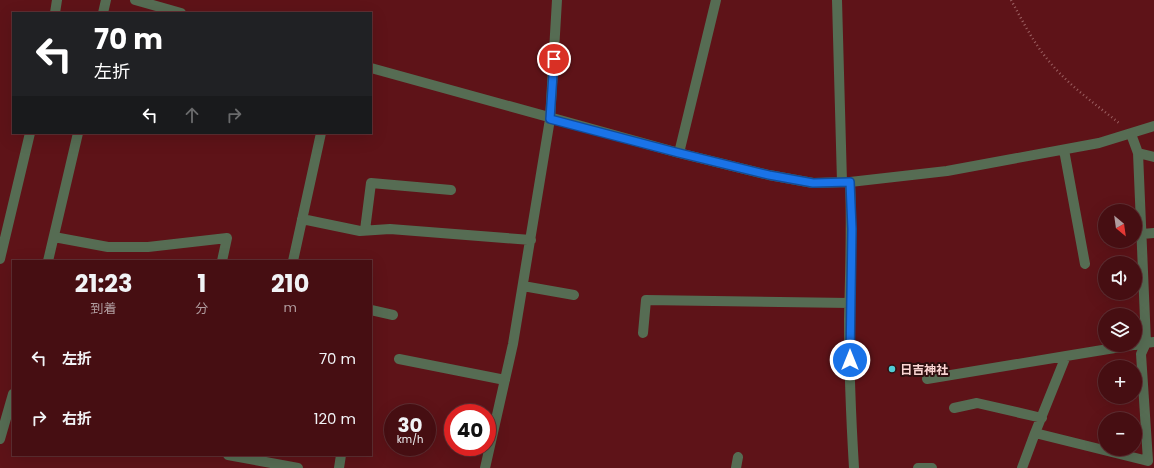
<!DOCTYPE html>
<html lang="ja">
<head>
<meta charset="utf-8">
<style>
  :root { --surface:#460e12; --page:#501c20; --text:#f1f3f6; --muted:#b09c9f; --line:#5e2e32 }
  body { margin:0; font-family:Poppins,"Noto Sans JP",sans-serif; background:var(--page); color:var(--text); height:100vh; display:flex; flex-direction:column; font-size:15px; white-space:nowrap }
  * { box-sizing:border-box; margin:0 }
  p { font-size:13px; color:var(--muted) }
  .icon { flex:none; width:22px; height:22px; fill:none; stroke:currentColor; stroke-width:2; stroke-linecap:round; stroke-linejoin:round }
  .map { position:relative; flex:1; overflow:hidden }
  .details { position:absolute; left:12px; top:260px; width:360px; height:196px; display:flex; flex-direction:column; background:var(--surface); border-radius:0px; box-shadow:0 4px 16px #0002,0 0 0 1px var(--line) }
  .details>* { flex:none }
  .guide { position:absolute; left:12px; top:12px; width:360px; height:122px; border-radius:0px; box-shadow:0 4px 16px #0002,0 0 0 1px var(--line); background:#202124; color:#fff; overflow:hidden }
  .needle { width:26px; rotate:151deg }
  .tools { position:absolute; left:1098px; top:204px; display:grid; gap:8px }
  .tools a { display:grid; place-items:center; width:44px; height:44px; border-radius:50%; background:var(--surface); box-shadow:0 4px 16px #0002,0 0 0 1px var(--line); font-size:20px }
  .speed { position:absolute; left:384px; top:404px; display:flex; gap:8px; font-size:20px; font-weight:700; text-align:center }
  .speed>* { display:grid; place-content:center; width:52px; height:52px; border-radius:50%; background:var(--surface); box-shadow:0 4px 16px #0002,0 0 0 1px var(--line); line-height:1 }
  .speed small { font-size:10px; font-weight:400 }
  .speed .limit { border:6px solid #d22; background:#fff; color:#111 }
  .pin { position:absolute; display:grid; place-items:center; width:34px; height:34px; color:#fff; margin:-17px; border:2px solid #fff; border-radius:50%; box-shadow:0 1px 4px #0007 }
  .me { position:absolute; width:44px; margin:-22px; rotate:0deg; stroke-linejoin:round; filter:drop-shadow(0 0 3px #0008) }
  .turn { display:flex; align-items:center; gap:14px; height:84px; padding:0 16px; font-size:18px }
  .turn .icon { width:52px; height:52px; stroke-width:2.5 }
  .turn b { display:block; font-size:28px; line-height:34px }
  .lanes { display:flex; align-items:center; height:38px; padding:0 16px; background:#0003; justify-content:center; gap:20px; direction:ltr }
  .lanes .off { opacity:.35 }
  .eta { display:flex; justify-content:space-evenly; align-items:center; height:68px; text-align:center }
  .eta b { font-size:24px; font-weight:700; line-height:28px }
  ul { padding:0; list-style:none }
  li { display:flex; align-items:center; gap:12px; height:60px; padding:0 16px }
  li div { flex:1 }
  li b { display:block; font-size:15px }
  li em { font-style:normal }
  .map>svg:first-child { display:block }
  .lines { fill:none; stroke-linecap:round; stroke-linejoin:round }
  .path { stroke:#9c6062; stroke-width:2.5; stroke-dasharray:1 3; stroke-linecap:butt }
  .minor { stroke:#566c53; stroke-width:10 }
  .route-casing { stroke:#114b97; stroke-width:10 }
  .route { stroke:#1a73e8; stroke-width:7 }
  .poi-dot { fill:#51ccd5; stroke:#2f0f0f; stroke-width:1.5 }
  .labels { text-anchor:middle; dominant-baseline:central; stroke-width:4; stroke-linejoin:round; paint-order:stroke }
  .poi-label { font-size:12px; font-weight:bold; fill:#fad4d2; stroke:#2f0f0f; text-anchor:start }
</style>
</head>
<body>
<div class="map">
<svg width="1154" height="468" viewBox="0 0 1154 468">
  <rect width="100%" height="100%" fill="#5e1318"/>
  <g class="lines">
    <path class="path" d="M1011,0C1022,20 1033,42 1048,60C1068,85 1094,103 1119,123"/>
    <path class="minor" d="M135,0L181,13
      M837,0L842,182
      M55,13L57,0
      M103,13L106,0
      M371,68L679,153L769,175L813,183L850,182L947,171L1099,143L1154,126
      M1131,134L1138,153L1154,157
      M1064,150L1085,264
      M679,153L716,0
      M850,182C852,228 850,273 849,319C849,369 851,418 854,468
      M302,219L360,231L390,229L531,240
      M365,230L371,183L451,190
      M1142,234L1154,233
      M54,237L108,247H148L227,238L222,261
      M0,259L30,133
      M48,261L78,133
      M293,261L321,133
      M523,286L574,295
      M371,310L393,315
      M643,333L646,300L850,303
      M1135,345L1146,343L1138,153
      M399,359L505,380
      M927,379L1066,356
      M954,408L977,403L1042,418
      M1035,433L1066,356L1133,345
      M0,439L13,394
      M228,455L298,468
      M339,468L341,455
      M485,468L513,344L550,119L557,0
      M736,468L738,457
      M918,468H932
      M1022,468L1035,433L1148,461L1141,354L1146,343L1154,342"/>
  </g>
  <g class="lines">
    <g class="route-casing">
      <path id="route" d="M554,59L550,119L679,153L769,175L813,183L850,182L852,229L850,360"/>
    </g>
    <use href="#route" class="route"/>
  </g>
  <circle class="poi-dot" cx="892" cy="369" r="4"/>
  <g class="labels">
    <g class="poi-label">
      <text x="900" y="369">日吉神社</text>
    </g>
  </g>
</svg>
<div class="tools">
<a><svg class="needle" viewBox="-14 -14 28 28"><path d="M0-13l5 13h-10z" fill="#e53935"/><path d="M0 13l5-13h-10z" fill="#b09c9f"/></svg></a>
<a><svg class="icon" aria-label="sound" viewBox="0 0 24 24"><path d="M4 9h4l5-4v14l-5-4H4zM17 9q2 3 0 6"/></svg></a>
<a><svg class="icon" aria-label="layers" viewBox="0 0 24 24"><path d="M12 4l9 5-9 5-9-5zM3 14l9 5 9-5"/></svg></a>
<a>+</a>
<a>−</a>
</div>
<div class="speed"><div>30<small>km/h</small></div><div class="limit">40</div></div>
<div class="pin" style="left:554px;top:59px;background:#d93025"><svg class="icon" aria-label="arrive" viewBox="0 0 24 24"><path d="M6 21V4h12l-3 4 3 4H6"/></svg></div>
<svg class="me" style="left:850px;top:360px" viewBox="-20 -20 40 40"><circle r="17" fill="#1a73e8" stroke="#fff" stroke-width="3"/><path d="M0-11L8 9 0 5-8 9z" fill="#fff"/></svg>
<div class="guide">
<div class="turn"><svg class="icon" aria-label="left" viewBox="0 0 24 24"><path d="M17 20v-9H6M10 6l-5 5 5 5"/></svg><div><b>70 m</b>左折</div></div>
<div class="lanes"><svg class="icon" aria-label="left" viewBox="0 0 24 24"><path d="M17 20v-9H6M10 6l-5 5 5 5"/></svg><svg class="icon off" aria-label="ahead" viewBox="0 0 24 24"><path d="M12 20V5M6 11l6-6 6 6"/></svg><svg class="icon off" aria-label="right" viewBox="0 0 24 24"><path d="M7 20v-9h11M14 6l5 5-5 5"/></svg></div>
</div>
<section class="details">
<div class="eta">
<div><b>21:23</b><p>到着</p></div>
<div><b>1</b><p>分</p></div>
<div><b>210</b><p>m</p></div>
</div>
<ul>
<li><svg class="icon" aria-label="left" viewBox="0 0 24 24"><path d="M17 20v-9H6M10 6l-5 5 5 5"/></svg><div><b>左折</b></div><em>70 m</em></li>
<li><svg class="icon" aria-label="right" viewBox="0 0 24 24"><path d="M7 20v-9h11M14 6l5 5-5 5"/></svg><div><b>右折</b></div><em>120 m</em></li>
</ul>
</section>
</div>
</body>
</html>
